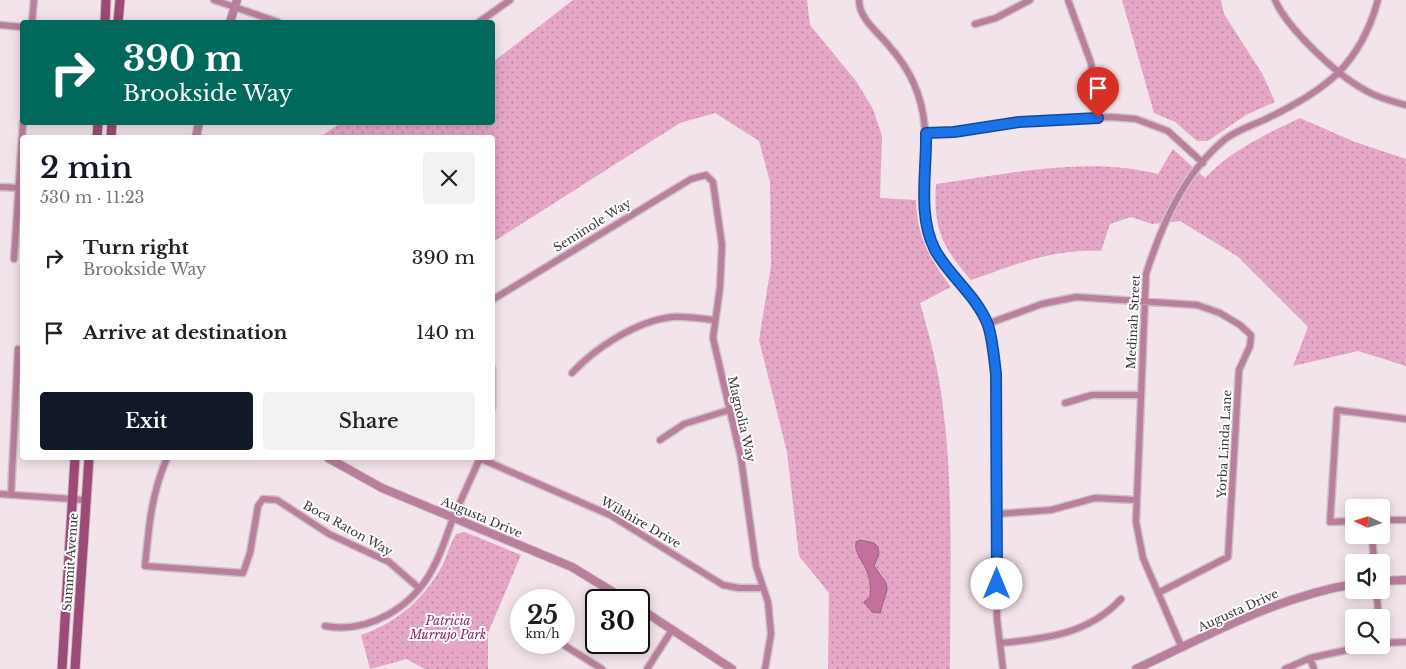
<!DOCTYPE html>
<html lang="en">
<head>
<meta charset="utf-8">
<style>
  :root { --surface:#fff; --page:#f2f2f2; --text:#222; --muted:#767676; --accent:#111827 }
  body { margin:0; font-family:"Libre Baskerville",serif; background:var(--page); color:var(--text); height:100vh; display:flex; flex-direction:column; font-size:19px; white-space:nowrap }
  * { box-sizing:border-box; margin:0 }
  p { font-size:16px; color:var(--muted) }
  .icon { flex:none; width:28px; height:28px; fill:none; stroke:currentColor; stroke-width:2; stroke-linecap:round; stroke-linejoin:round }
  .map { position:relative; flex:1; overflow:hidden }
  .panel { position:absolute; left:20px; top:135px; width:475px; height:325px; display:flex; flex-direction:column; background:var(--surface); border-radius:5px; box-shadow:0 2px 12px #0003 }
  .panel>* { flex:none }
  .top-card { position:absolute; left:20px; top:20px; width:475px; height:105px; border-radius:5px; box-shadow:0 2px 12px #0003; background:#00695c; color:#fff; overflow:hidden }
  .needle { width:32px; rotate:274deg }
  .controls { position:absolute; left:1345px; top:499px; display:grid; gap:10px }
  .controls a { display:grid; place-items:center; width:45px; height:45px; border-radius:5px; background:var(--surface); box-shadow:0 2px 12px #0003; font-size:25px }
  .speed { position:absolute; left:510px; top:589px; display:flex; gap:10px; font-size:25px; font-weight:700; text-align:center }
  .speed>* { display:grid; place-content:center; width:65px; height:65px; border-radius:50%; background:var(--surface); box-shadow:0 2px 12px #0003; line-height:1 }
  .speed small { font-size:12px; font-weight:400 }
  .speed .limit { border:2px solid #111; border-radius:8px; background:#fff; color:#111 }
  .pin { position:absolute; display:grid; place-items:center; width:42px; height:42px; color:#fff; margin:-51px -21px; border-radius:50% 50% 50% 0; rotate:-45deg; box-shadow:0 0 5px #0007 }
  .pin .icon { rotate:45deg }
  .me { position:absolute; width:55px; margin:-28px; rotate:0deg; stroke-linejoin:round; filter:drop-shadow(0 0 4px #0008) }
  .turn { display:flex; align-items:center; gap:18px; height:105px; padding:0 20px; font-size:22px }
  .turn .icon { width:65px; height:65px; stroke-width:2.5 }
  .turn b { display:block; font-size:35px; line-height:42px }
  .round { display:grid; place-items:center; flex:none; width:52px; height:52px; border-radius:5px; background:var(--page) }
  .head { display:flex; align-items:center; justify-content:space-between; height:85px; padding:0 20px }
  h1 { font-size:30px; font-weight:600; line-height:38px; color:var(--accent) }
  .cta { display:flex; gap:10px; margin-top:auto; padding:10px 20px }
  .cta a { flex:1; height:58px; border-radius:5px; background:var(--accent); color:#fff; font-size:20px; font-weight:600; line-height:58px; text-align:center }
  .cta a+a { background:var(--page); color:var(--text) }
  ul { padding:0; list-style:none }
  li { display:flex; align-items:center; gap:15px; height:75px; padding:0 20px }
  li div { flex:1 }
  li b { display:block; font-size:19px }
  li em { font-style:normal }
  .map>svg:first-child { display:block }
  .grass { fill:url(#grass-dots) }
  .garden { fill:#e6a6c6 }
  .water { fill:#c4709c; stroke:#9b5f7e }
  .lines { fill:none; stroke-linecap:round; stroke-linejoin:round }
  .minor-casing { stroke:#cec0c7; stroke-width:9 }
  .tertiary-casing { stroke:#cec0c7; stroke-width:10 }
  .secondary-casing { stroke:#cec0c7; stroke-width:11 }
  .minor { stroke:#b97f9c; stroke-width:6 }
  .tertiary { stroke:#b97f9c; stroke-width:8 }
  .secondary { stroke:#9c4a77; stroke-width:9 }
  .route-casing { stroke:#114b97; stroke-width:12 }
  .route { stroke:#1a73e8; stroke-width:9 }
  .labels { text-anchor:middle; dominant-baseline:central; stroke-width:4; stroke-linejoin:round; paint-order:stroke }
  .street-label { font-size:12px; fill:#3c3639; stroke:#fff }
  .park-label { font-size:12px; font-style:italic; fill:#8c2864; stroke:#fff }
</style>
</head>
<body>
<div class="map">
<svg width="1406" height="669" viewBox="0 0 1406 669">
  <defs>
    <pattern id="grass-dots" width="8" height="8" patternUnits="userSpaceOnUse" patternTransform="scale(1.25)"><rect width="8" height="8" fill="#e6a6c6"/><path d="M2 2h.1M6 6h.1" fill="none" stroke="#bc88a2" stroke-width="1.8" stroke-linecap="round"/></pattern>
  </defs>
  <rect width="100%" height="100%" fill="#f3e3ea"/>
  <path class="grass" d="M573,0H807L810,25L856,81L873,109L882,136L880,198L916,200C917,238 929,257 951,287L920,303C930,337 939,371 943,407C954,493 950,582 950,669H828L829,593L799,556L787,452L759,340L771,266L770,182L759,141L715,113L680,123L493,242L492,138H318L341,123L492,122L493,62Z
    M1122,0H1221L1224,14L1263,75L1275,102L1246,115L1208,141H1197L1175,122L1154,113Z
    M1300,118L1355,142L1406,159V366L1358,351L1293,366L1308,327L1237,256L1180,221L1152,224L1131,217L1110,224L1101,251C1051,249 1017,264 971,280C942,247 933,228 936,184C1009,174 1085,156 1158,174L1173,149L1205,178C1232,150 1264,135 1300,118Z
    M465,532L521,555L488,633V669H424L407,659L370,669L361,635C398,622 423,600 442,566C447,556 450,544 456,534Z"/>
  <path class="garden" d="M435,631L470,634L469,652L434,650Z"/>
  <path class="water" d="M860,540L874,543L878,547L879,554L874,566L886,583L887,590L880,613L872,612L864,602L870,597C871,587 870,578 866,569C862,560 854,552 856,542Z"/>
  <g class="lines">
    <g class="minor-casing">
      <path id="minor" d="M214,0L278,22
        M859,0C859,19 878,32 889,46C899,57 908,70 914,84C938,138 914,183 929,233C940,269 976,291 988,325C993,341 994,358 996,374L997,619L1003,669
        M1068,0L1091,63L1097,118
        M1275,0C1287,28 1336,74 1363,89C1376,97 1391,101 1406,105
        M32,22L34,0
        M479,22L510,0
        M975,24L996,18L1030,0
        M0,25L22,27
        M926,133L954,132L1031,121L1112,117L1136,119L1168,131L1203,163
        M0,187L22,188
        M14,259L23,122
        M492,300L691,179L706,175L713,182L722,245L720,287L713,338L741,458L756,566L768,602L771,634L765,669
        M987,324L1042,304L1076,297L1197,305L1220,313L1240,325L1251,335L1250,346L1239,370L1228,557L1158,593
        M492,368V408
        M572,373C596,347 637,321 672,317C686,316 701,319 715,320
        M1065,403L1092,395H1141
        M660,440L684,424L729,410
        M167,458C151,495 149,526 145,566L243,573L250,553L258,506L263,499L277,500L329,534L389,562L419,588
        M479,458L610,515L723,585L739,588H763
        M0,494L86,500
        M11,495L18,349
        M997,514L1051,510L1095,498L1136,500
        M1381,520H1406
        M1354,521L1330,522L1337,410L1406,419
        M1372,535L1374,562
        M1376,590L1379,618
        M325,626C369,634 413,607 433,568C442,552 447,534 453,518C462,498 471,478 480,458
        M559,642L602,669
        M1000,643C1045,639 1089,634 1121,599
        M1381,643L1406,642
        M1182,648L1143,558L1136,522L1146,274C1162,224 1183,175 1224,140C1236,130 1254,125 1268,118C1326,90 1360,65 1378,0
        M1310,658L1314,669
        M647,669L672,630
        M1285,669L1310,658L1370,645"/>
    </g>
    <g class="tertiary-casing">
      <path id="tertiary" d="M230,22L237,0
        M196,138L199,122
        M328,458L382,488L572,567L626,600
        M1381,581L1406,580
        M639,608L732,669
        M1136,669C1207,636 1276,597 1354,584"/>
    </g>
    <g class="secondary-casing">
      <path id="secondary" d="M105,22L106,0
        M118,22L120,0
        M97,138L98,122
        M111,138L112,122
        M62,669L75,458
        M75,669L89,458"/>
    </g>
    <use href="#minor" class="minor"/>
    <use href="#tertiary" class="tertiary"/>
    <use href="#secondary" class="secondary"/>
  </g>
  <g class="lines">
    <g class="route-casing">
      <path id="route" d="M997,584L996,374C994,358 993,341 988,325C977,296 950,277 935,250C917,215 927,171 926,133L954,132L1019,122L1098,118"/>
    </g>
    <use href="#route" class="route"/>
  </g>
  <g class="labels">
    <g class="street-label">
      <text transform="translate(592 225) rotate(-32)">Seminole Way</text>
      <text transform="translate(1133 322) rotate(-87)">Medinah Street</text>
      <text transform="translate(742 419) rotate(77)">Magnolia Way</text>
      <text transform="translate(1224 444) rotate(-87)">Yorba Linda Lane</text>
      <text transform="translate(482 517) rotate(23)">Augusta Drive</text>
      <text transform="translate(641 522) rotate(30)">Wilshire Drive</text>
      <text transform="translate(348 528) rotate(29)">Boca Raton Way</text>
      <text transform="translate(70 562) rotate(-86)">Summit Avenue</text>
      <text transform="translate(1238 610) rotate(-24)">Augusta Drive</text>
    </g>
    <g class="park-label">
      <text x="448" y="620">Patricia<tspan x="448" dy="14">Murrujo Park</tspan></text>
    </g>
  </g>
</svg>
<div class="controls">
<a><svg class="needle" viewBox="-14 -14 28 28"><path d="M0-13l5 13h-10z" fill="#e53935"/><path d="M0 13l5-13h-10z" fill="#767676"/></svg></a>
<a><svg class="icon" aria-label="sound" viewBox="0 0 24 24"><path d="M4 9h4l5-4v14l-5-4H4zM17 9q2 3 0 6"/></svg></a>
<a><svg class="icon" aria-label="search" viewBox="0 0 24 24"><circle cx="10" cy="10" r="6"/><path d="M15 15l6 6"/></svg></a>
</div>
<div class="speed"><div>25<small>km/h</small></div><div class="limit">30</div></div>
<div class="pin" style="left:1098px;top:118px;background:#d93025"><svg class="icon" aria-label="arrive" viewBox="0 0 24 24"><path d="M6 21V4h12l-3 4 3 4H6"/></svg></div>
<svg class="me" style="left:997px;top:584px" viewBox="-20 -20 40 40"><circle r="19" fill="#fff"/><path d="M0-13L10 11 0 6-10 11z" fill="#1a73e8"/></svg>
<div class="top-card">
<div class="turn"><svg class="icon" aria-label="right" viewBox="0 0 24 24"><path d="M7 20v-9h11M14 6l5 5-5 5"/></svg><div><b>390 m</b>Brookside Way</div></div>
</div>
<section class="panel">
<div class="head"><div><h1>2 min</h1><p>530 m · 11:23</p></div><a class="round"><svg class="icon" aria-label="close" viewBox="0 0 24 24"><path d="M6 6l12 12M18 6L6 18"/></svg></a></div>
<ul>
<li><svg class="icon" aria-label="right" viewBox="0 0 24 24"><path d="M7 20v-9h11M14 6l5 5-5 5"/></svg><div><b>Turn right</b><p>Brookside Way</p></div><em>390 m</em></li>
<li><svg class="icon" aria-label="arrive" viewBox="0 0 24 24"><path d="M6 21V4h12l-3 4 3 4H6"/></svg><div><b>Arrive at destination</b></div><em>140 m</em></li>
</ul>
<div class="cta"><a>Exit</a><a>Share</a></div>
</section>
</div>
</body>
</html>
